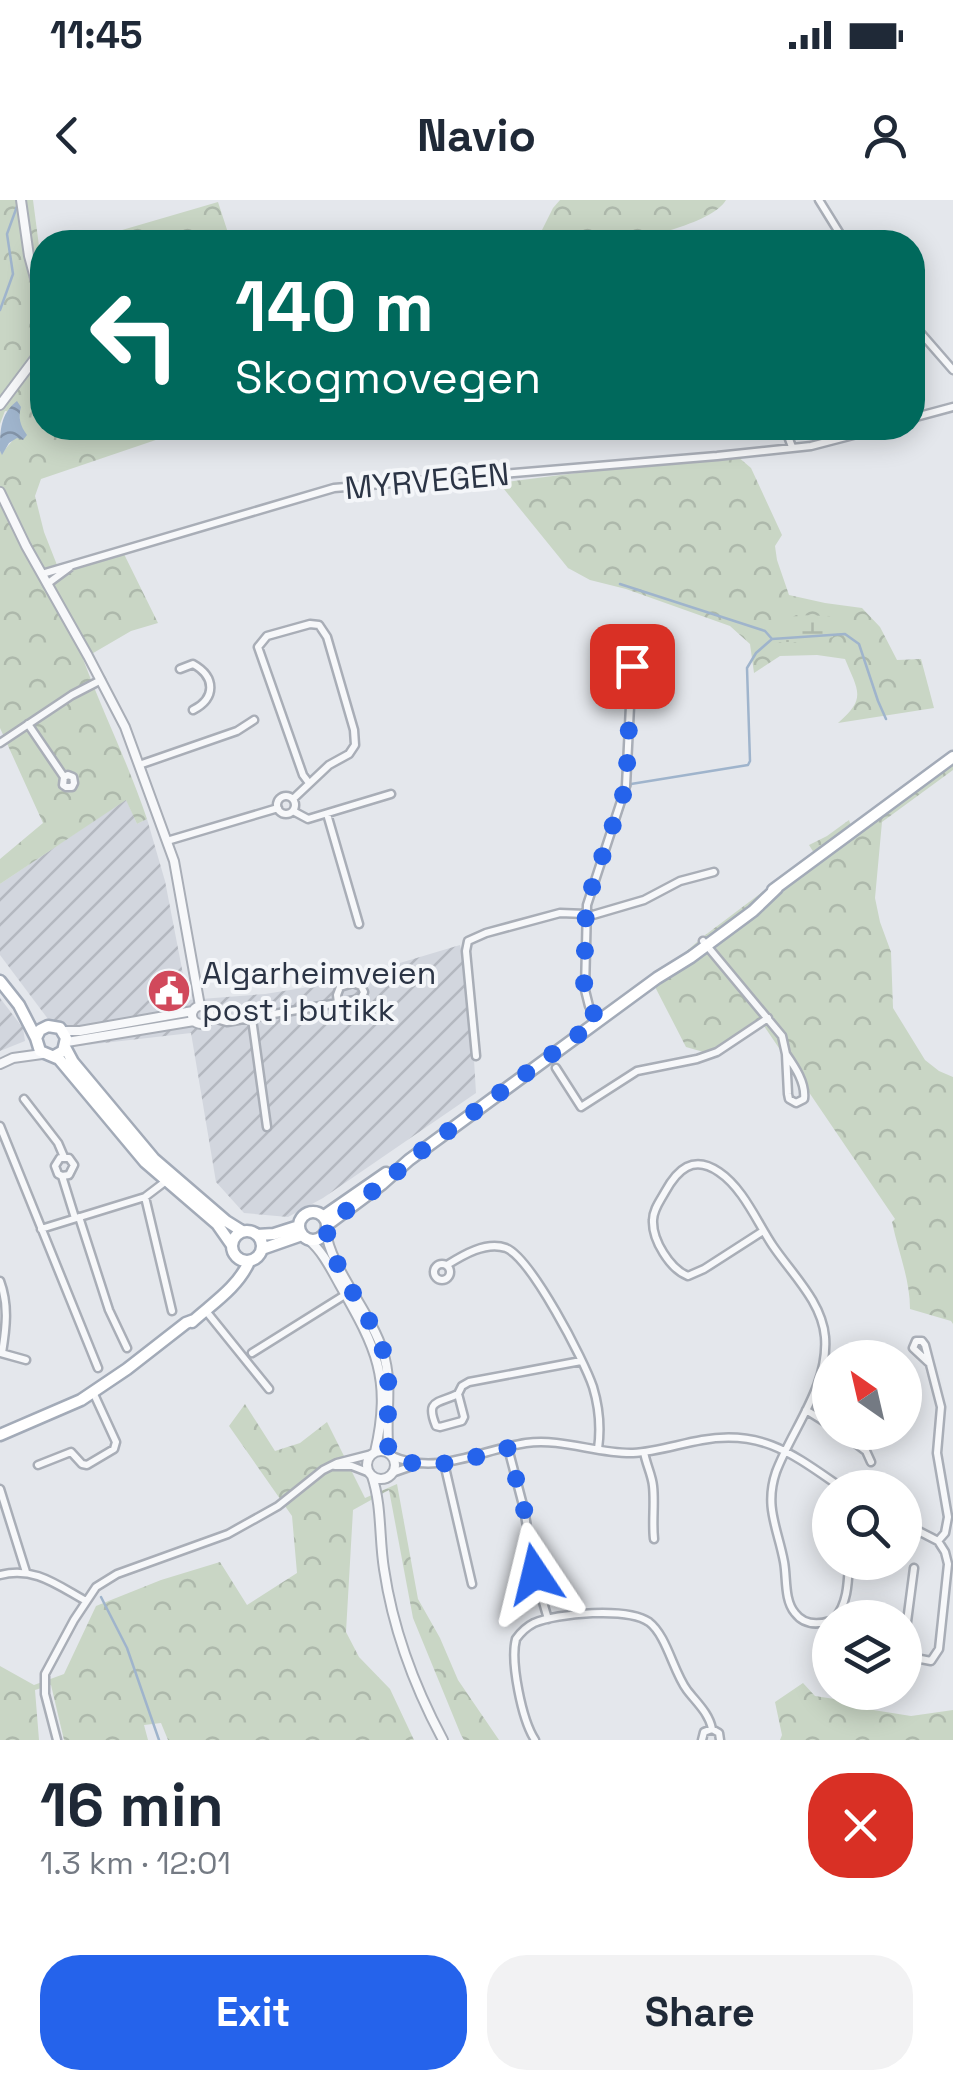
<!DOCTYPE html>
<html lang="en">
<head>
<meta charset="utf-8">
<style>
  :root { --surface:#fff; --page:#f2f2f3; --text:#1f2937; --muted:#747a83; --accent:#2563eb }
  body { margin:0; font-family:"Space Grotesk",sans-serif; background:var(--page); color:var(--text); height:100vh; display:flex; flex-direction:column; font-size:38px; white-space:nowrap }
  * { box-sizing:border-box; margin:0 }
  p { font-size:32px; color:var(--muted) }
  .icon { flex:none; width:55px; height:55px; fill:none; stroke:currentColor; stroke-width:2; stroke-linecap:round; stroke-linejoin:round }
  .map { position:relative; height:1540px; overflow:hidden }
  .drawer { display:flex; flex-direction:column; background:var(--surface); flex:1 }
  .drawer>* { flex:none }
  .banner { position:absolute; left:30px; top:30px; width:895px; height:210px; border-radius:40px; box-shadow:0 5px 25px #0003; background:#00695c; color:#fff; overflow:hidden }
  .needle { width:65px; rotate:326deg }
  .tools { position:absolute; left:812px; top:1140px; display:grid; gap:20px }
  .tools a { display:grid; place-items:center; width:110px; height:110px; border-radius:50%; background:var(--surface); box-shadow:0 5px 25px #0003; font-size:50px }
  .pin { position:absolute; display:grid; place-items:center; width:85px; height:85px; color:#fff; margin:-42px; border-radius:20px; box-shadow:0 5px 15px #0006 }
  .me { position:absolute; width:110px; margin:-55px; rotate:350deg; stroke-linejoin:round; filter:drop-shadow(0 0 8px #0008) }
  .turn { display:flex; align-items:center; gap:35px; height:210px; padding:0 40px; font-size:45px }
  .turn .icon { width:130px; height:130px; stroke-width:2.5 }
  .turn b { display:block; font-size:70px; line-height:85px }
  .round { display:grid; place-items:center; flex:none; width:105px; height:105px; border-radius:40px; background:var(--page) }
  .headline { display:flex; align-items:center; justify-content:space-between; height:170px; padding:0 40px }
  h1 { font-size:60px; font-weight:700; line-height:75px }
  .button { display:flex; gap:20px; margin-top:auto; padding:20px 40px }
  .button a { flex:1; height:115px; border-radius:40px; background:var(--accent); color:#fff; font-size:40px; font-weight:700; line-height:115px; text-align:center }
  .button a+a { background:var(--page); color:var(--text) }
  .status { display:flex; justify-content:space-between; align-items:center; height:70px; padding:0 50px; background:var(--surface); direction:ltr }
  .status svg { height:28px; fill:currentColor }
  header { display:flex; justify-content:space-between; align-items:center; height:130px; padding:0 40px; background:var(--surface); font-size:45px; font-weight:700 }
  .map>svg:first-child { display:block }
  .industrial { fill:url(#industrial-furrows) }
  .forest { fill:url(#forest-crowns) }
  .wetland { fill:url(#wetland-marsh) }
  .water { fill:url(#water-waves) }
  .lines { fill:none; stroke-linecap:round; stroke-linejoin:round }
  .stream { stroke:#9fb4cc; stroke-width:2.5 }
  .minor-casing { stroke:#a9aeb7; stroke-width:11 }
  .tertiary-casing { stroke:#a9aeb7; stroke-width:12 }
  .primary-casing { stroke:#a3abb8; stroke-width:15 }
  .minor { stroke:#f7f8fa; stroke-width:6 }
  .tertiary { stroke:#f7f8fa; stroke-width:8 }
  .primary { stroke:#fff; stroke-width:10 }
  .route { stroke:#2563eb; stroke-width:18; stroke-dasharray:0 32.4 }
  .labels { text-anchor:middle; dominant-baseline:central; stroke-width:8; stroke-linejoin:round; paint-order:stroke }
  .street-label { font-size:32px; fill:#2b3445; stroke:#f4f6f9 }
  .poi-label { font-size:32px; fill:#2b3445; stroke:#f4f6f9; text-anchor:start }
</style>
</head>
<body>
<div class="status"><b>11:45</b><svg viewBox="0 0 49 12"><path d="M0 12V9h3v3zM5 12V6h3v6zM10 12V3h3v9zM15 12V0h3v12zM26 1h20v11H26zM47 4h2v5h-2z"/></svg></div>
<header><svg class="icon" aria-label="back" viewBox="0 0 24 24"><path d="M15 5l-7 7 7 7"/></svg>Navio<svg class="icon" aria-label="person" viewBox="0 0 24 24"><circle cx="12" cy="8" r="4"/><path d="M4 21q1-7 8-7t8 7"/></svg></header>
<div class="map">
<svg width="953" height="1540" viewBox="0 0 953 1540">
  <defs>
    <pattern id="industrial-furrows" width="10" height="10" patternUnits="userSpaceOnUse" patternTransform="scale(2.5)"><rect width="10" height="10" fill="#d2d6de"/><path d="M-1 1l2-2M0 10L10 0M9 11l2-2" fill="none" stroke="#b4b8c0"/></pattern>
    <pattern id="forest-crowns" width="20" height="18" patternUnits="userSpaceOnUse" patternTransform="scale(2.5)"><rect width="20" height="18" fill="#c9d6c5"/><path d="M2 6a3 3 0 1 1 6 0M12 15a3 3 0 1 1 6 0" fill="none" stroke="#adb8ab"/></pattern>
    <pattern id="wetland-marsh" width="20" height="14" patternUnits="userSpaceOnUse" patternTransform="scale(2.5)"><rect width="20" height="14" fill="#c9d6c5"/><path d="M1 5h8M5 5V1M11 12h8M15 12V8" fill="none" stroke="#adb8ab"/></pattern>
    <pattern id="water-waves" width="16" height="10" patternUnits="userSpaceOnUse" patternTransform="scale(2.5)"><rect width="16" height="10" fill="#9fb4cc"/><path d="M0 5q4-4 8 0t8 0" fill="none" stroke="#8293a7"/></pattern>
  </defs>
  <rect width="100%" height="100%" fill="#e4e7ec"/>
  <path class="industrial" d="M126,599L137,624L147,619L165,681L188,800L265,794L333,783L460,745L469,776L476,893L323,998L288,1017L244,1013L216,982L191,833L69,847L0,755V684Z
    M0,798L23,828L25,841L0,851Z"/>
  <path class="forest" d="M0,0H33L39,46L42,51V228H191L41,279L35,296L44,332L57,365L89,363L124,354L158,423L131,431L83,459C103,513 129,565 147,619L137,624L126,600L0,684V659L43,623L0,528V251L2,254C14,236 23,237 19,214L5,211L0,224Z
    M560,0H726C712,24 635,41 608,42C584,44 559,43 536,42L553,8Z
    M218,2L231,42H81Z
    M737,256L751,268L782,335L775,346L777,360L789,395L825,403L862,408L880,427L897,460L921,459L934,508L838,523C867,498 858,491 845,459L817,455L780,456L754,473L750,444L730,426L626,389L590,380L568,368L499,283L631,266Z
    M953,556V570L882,622L875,698L880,722L891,752L893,808L925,860L939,871L953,877V1124L951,1121L910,1109C910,1079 898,1051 892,1022L895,1019L764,826L714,855L686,847L652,781L704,736L814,653L809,645L827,636L849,620L852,629Z
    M245,1204L275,1251L300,1243L327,1222L365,1298L397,1284L418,1399L440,1438L458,1480L499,1540H464L461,1535L413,1418L389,1290L353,1310L346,1432L359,1457L390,1489L414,1540H168L161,1523L144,1525L148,1540H64L51,1485L35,1490L39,1540H0V1466L34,1485L64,1474L96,1406L161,1380L220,1362L247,1405L297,1373L292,1316L229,1226Z
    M803,1483L815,1496L841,1500L867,1509L911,1516L953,1510V1540H780L782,1535L775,1502Z"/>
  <path class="wetland" d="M796,415L830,416L833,437L812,442H778L774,428Z"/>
  <path class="water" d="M17,201L21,207C18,217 20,226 27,235L23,240L17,238L9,243L2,255L0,251C0,231 0,214 17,201Z"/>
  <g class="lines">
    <path class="stream" d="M0,110L13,74L7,34L19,1
      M620,384L765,431L772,439
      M599,677L631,584L748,565L750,561L747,468L756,453L772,439L845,434L859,444L878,501L886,519
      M101,1397L127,1448L159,1540"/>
    <g class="minor-casing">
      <path id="minor" d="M819,0L845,42
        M912,123L953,170
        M912,218L953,207
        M785,228L792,247
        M42,374L334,288L717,256L811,246L880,228
        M47,384L70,367
        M180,469L193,464C216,477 216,498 193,510
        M28,524L64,577L63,585L66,587H72L74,583L73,577L68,575L64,577
        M0,543L72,495L101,480
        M139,565L237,531L254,520
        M277 605a9 9 0 1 1 18 0a9 9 0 1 1-18 0Z
        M293,599L329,565L349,554L355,545L354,530L327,437L319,425L310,424L267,436L258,447L303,575L309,583
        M293,611L308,619L391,594
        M327,614L359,724
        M167,641L278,608
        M586,717L644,700L680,681L714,672
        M703,741L782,836L786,854L788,894L789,899L796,903L804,899C806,883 795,867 786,854
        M210,817L227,822L338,803L337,795L340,787L353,783L361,786L364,792L361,799L338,803
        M252,819L267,927
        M598,821L589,806L585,790L587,705L626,586L632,466L646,444
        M476,856L466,751L468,741L486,733L560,713L586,714
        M556,868L581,907L637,871L697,859L717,852L768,818
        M24,899L58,943L64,957
        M0,926L98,1168
        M62,976L69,975L74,965L69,958H60L55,966L58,974L62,976L75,1018
        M145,997L172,1111
        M79,1017L109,1110L127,1148
        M41,1029L145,997L166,981
        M763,1031L704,1069L688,1076C670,1069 652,1040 653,1020C653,1010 660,1001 665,992C677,970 693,954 719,972C743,988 757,1022 773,1046C792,1074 822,1102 825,1137C829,1186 792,1229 776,1272C764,1307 778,1329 784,1362C787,1378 784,1400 795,1413C804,1425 817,1425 830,1421
        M434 1072a8 8 0 1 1 16 0a8 8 0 1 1-16 0Z
        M447,1065C463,1055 486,1041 506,1048C531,1058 584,1160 593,1187C599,1207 601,1228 598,1249
        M0,1081C9,1105 6,1128 2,1153
        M206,1111L269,1189
        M1,1153L26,1160
        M252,1153L348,1093
        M458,1194L464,1217L462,1221L440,1227L436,1226C425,1199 438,1204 458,1194L462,1186L469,1182L581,1161
        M806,1210L830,1225
        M841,1232L866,1251L871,1262
        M508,1248L524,1309L535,1375L548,1419
        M644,1252C646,1264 652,1275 653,1286C655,1304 652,1321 654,1339
        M392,1256C437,1276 480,1250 526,1243C563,1238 597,1254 633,1253C656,1252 679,1244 702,1240C763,1229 794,1255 842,1288
        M444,1263L472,1384
        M38,1265L71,1252L82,1264L87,1265L114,1249L116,1242L93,1192
        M335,1266H352L370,1273
        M392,1273L415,1265
        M0,1289L26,1372
        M905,1324L938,1341L945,1333L948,1317L937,1253L941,1207L925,1145L922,1141H916L913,1148L928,1162
        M0,1375C34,1366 57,1385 86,1401
        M835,1418C848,1403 848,1381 849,1362
        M825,1423L830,1440
        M905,1437L914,1368
        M905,1456L931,1461L939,1449L948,1364L945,1352L938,1341
        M57,1540L45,1494V1474L74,1420L96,1387L117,1374L228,1334L278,1306L323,1270L337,1263L372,1254
        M535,1540C522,1520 510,1462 516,1439C521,1432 526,1427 534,1423C557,1413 628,1407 649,1422C667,1436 673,1471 687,1490C696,1502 709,1513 712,1529L719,1533L720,1540
        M702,1540L704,1532L712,1529"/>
    </g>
    <g class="tertiary-casing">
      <path id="tertiary" d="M21,0L29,56L42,104
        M0,205L42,149
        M0,292L26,346L88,456L125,527L174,661L200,806
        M192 815a9 9 0 1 1 18 0a9 9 0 1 1-18 0Z
        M63,831H80L193,811
        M67,842L194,821
        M0,864L13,858L42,854
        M326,1031C329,1066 372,1114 383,1152C394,1186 384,1219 389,1253
        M309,1040C323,1052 331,1069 340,1085C376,1148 392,1178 375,1252
        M367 1265a14 14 0 1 1 28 0a14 14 0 1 1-28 0Z
        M372,1276C382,1306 379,1338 384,1369C393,1430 414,1486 443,1540"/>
    </g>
    <g class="primary-casing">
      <path id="primary" d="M773,690L953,557
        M0,781L19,805L36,838
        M65,847L73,862L154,959L226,1021L242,1031
        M54,856L63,851L66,838L60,828L48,826L40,830L36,838L40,851L59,859L145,962L217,1024L231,1044
        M299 1026a14 14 0 1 1 28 0a14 14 0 1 1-28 0Z
        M324,1016L386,973
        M327,1025L382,984L409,960L657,778L691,757L753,711L777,688
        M232 1046a15 15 0 1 1 30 0a15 15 0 1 1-30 0Z
        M257,1035L274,1034L299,1026
        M262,1049L302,1035
        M192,1122C213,1103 237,1088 249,1062
        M0,1235L81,1200L127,1169L186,1123L194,1120"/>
    </g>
    <use href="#minor" class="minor"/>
    <use href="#tertiary" class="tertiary"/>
    <use href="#primary" class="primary"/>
  </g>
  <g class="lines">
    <path class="route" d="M535,1374L524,1309L508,1248C470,1258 424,1276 389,1254C384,1217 395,1181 381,1145C369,1113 324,1056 327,1025L393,976L409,960L598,820L589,806L584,790L586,705L626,586L632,466"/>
  </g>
  <defs>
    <g id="civic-disc" transform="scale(2.25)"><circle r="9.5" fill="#d1495b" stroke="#f4f6f9"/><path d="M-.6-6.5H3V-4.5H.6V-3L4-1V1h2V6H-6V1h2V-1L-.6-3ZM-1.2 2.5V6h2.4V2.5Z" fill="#fff"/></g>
  </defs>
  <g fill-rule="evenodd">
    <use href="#civic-disc" x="169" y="791"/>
  </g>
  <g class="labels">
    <g class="street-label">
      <text transform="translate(427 281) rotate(-5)">MYRVEGEN</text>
    </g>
    <g class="poi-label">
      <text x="202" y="773">Algarheimveien<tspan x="202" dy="37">post i butikk</tspan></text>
    </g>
  </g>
</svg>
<div class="tools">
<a><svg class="needle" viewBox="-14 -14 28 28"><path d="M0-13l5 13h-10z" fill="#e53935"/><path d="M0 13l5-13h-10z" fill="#747a83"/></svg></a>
<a><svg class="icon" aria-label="search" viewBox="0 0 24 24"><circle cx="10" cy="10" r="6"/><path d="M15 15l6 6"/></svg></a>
<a><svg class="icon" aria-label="layers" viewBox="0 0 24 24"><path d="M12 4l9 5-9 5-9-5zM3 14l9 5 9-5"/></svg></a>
</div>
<div class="pin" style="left:632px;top:466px;background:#d93025"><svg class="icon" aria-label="arrive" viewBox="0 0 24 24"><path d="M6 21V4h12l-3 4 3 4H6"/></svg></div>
<svg class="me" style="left:535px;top:1374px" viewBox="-20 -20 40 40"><path d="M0-17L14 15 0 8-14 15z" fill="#2563eb" stroke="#fff" stroke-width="4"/></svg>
<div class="banner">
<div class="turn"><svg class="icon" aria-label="left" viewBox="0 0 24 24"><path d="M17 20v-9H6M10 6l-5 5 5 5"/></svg><div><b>140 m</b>Skogmovegen</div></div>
</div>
</div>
<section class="drawer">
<div class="headline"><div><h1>16 min</h1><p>1.3 km · 12:01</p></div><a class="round" style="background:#d93025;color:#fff"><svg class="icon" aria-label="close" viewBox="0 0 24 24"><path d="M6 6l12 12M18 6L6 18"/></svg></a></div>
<div class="button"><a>Exit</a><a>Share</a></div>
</section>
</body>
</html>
